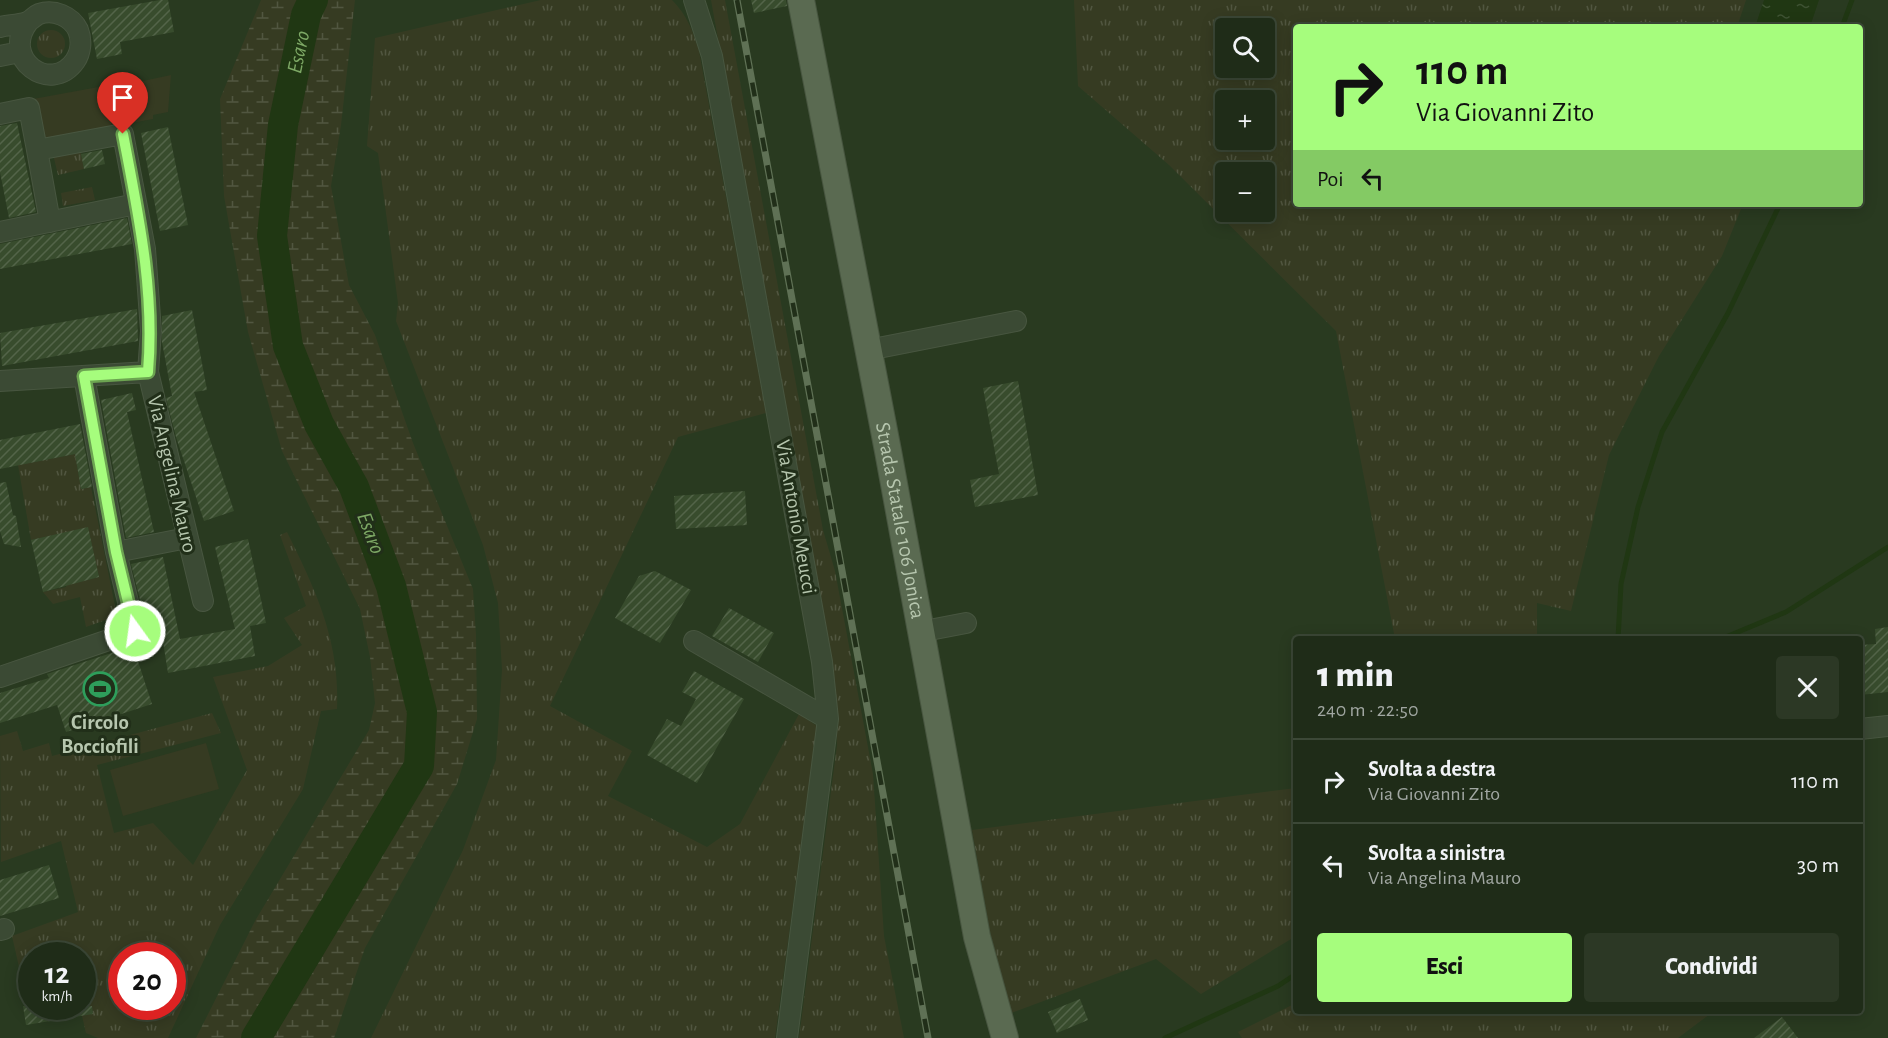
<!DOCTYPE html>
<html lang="it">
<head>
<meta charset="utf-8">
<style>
  :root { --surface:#1f2c18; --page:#2c3825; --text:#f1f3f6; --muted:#a1a7a2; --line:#3c4837; --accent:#a6fd7d }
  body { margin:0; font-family:"Alegreya Sans",sans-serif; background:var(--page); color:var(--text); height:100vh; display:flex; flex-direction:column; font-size:22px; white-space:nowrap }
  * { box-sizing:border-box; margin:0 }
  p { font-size:20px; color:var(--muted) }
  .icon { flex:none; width:33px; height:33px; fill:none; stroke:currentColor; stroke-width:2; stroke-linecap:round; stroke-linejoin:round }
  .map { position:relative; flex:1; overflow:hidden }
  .sheet { position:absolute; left:1293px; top:636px; width:570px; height:378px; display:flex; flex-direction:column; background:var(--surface); border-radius:6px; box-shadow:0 3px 15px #0003,0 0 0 2px var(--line) }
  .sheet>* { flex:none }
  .hud { position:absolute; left:1293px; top:24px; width:570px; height:183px; border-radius:6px; box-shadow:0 3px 15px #0003,0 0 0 2px var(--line); background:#a6fd7d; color:#111; overflow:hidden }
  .fabs { position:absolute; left:1215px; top:18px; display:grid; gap:12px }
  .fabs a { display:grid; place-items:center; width:60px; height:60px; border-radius:6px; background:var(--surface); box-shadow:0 3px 15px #0003,0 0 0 2px var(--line); font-size:30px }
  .speed { position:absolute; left:18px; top:942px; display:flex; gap:12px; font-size:30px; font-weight:700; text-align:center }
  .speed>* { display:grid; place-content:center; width:78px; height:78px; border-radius:50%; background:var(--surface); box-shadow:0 3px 15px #0003,0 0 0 2px var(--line); line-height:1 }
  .speed small { font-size:15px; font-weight:400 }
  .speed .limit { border:9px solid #d22; background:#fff; color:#111 }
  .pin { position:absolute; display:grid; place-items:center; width:51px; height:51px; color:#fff; margin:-62px -26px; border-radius:50% 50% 50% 0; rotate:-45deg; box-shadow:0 0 6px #0007 }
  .pin .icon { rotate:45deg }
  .me { position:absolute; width:66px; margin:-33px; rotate:346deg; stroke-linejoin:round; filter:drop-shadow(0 0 4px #0008) }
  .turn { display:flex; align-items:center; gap:21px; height:126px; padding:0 24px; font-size:27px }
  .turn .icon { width:78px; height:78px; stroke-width:2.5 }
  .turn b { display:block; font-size:42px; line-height:51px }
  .then { display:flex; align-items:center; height:57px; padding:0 24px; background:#0003; gap:12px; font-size:22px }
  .round { display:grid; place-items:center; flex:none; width:63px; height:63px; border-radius:6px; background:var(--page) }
  .headline { display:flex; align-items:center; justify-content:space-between; height:102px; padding:0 24px }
  h1 { font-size:36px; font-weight:800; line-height:45px }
  .primary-button { display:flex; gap:12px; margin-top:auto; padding:12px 24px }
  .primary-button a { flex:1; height:69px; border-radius:6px; background:var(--accent); color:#111; font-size:24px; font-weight:800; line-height:69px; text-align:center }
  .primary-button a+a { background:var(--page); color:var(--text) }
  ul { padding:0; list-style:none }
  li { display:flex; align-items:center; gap:18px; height:84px; padding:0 24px; border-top:2px solid var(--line) }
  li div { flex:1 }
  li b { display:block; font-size:22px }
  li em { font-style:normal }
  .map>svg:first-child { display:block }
  .grass { fill:url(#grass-tufts); fill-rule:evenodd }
  .wetland { fill:url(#wetland-marsh) }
  .park { fill:#363b22 }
  .water { fill:url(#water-ripples) }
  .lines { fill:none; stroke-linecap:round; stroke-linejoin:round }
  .stream { stroke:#203713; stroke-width:5 }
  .river { stroke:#203713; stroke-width:30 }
  .building { fill:url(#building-hatch) }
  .minor-casing { stroke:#485640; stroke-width:22 }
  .major-casing { stroke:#485640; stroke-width:28 }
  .minor { stroke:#3b4a34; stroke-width:20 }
  .major { stroke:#5a6a51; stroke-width:26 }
  .rail-casing { stroke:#5f7155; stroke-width:7 }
  .rail { stroke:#212f19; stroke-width:4.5; stroke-dasharray:14; stroke-linecap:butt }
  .route-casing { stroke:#6ca451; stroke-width:15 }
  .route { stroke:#a6fd7d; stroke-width:10 }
  .labels { text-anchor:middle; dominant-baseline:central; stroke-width:6; stroke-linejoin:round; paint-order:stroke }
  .street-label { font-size:21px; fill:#b6c6ae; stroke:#212f19 }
  .poi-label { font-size:21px; font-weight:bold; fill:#b6c6ae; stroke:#212f19 }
  .water-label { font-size:22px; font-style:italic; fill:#7da865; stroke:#212f19 }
</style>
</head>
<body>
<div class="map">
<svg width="1888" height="1038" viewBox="0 0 1888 1038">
  <defs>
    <pattern id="grass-tufts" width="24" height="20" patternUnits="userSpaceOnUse" patternTransform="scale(1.5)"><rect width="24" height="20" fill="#363b22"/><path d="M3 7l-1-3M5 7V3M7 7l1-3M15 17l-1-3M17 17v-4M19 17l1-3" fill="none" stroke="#515640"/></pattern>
    <pattern id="wetland-marsh" width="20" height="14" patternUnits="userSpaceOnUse" patternTransform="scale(1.5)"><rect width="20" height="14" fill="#363b22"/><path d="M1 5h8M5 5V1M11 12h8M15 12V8" fill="none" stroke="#515640"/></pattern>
    <pattern id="water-ripples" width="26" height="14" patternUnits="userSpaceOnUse" patternTransform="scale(1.5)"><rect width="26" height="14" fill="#203713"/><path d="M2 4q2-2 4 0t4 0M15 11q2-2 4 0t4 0" fill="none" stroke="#3e5233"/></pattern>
    <pattern id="building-hatch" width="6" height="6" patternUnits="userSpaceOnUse" patternTransform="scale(1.5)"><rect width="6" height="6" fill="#384c2d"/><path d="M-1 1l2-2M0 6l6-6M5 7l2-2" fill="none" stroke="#536449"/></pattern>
  </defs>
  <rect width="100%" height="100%" fill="#293a20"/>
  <path class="grass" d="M541,0H672C687,15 693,31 699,51L766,413L678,437L550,706L632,751L608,796L707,847L740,824L799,714L817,726L775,1038H371L463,850L496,760L502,670L498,603L483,545L396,321L398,303L378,153L367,146L375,38Z
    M711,0H725L823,530L835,571L873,774L884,936L904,1038H799L837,745L835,686Z
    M1074,0H1746L1737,27H1296V204H1743L1722,256L1659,356L1609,455L1571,611L1537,603V639H1395L1336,331L1169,165L1078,86ZM1226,28H1264V68H1226ZM1226,100H1264V140H1226ZM1226,172H1264V212H1226Z
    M37 44a14 14 0 1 1 28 0a14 14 0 1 1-28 0Z
    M80,148L84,169L58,175L53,154Z
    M92,187L95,200L63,206L61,193Z
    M75,454L81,489L91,487L117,616L86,627L80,597L53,604L43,592L66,587L64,576L79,582L99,577L88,528L31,540L18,465Z
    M287,532C316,591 340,641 337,709L321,711L303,789L220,925L168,1038H98L86,1033L80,1007L82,1006V956L72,955L70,943L54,946L48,955L32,956L31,979L24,989L12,936L78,912L61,841L1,862L0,736L17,731L23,751L49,743L52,756L212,713L221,733L97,765L114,833L153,823L193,865L247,770L213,677L268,666L302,645L284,618L306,606L280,535ZM122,956H172V1006H122Z
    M1296,788V936L1201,994L1156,959L1011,1013L990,932L972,830Z
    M1296,1003V1011H1714L1678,1038H1242L1238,1032Z"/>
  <path class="wetland" d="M261,0H355L341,125L331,186L349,285L375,335L413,443L473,589L476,635L477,719L457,784L365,948L334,1038H196L255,921L369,730L375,703L370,657L360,609L282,451L248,332L224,196L220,99Z"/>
  <path class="park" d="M171,75L168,112L153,115V119L116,126L110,88Z
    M104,86L113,132L41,146L33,99Z
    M206,743L219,789L123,816L110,770Z"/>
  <path class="water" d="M1764,0H1819L1810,27H1755Z"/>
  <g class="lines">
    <path class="stream" d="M1842,27L1852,0
      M1618,639L1621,584L1638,507L1662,432L1728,313L1780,204
      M1721,639L1786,612L1888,547
      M1165,1038L1278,986L1296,974"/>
    <path class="river" id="s1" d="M256,1038L419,766L422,712L391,586L354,487L319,424L288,346L272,236L283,125L306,15L313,0"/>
  </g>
  <path class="building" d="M160,0H168L174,32L120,42L122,54L97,59L88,13Z
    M751,0H786L787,6L754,13Z
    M17,123L36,212L9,218L0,172V126Z
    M168,127L188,225L160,231L141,133Z
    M102,150L105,164L84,169L81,154Z
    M127,218L132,244L0,269V244Z
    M137,309L138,341L2,366L0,333Z
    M192,310L207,390L194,392L234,511L204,521L176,437L166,398L172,396L162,342V316Z
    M1018,381L1038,495L975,507L970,480L999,474L983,388Z
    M132,393L136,410L127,412L154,532L126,538L101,400Z
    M80,424L92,487L81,489L75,454L0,469V440Z
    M6,482L13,515L16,516L21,547L4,544L0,531V483Z
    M745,491L747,525L676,529L674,496Z
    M88,527L99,577L43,592L31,540Z
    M248,539L266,623L250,626L255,656L168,673L163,642L147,645V628L131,564L163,557L180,639L235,629L215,547Z
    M655,571L691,590L660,643L615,618L639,576Z
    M729,608L774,633L758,662L712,636Z
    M1888,627V692L1860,695V645L1876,644L1875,629Z
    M133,646L152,704L66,732L57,705L0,723V693L49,678L47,674Z
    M694,671L744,699L697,783L647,755L667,719L681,726L696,699L682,692Z
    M49,865L59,898L0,916V880Z
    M1080,999L1088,1020L1057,1033L1048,1012Z
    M23,1006H92L93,1014L26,1025Z
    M1782,1017L1798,1038H1754Z"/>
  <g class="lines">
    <g class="minor-casing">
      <path id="minor" d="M694,0L712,56L822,662L828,719L787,1038
        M0,27C8,25 19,25 27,22C32,20 34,16 39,14C54,9 71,16 78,30C82,40 81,52 75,61C51,95 0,59 28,22
        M0,56L20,52
        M0,114L29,108L37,150L123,134L145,249L151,331L148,372L203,601
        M37,150L50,222
        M0,232L136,204
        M868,350L1016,321
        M0,381L148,372
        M116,552L187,538
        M919,632L966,623
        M694,641L828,719
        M0,677L135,631L116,552L84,376
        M1860,729L1888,726
        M0,930L4,929"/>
    </g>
    <g class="major-casing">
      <g id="major">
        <path id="s2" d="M801,0L888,451L977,937L1005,1038"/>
      </g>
    </g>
    <use href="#minor" class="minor"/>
    <use href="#major" class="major"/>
    <g class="rail-casing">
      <path id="rail" d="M737,0L928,1038"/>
    </g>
    <use href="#rail" class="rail"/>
  </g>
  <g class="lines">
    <g class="route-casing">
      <path id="route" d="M123,134C138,213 155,290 148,372L84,376L116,552L135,631"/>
    </g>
    <use href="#route" class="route"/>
  </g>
  <defs>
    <g id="stadium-ring" transform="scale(1.725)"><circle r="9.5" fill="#212f19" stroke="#2e9e5b" stroke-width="1.5"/><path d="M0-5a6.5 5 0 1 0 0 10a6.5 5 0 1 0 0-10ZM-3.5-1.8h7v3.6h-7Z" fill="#2e9e5b"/></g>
  </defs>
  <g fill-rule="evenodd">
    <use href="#stadium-ring" x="100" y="689"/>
  </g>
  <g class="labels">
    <g class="street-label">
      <text transform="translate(172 474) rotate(77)">Via Angelina Mauro</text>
      <text transform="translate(796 517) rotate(80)">Via Antonio Meucci</text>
      <text stroke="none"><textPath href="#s2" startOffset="530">Strada Statale 106 Jonica</textPath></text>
    </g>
    <g class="poi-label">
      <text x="100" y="722">Circolo<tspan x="100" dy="24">Bocciofili</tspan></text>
    </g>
    <g class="water-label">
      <text stroke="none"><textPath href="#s1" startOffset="1060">Esaro</textPath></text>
      <text transform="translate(371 533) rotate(69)">Esaro</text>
    </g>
  </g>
</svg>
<div class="fabs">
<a><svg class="icon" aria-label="search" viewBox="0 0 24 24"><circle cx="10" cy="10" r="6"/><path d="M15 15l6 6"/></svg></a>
<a>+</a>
<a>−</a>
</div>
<div class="speed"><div>12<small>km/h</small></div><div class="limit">20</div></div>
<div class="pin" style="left:123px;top:134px;background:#d93025"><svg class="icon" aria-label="arrive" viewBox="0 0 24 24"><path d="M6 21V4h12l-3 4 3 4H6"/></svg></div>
<svg class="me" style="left:135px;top:631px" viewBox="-20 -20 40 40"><circle r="17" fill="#a6fd7d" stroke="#fff" stroke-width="3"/><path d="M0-11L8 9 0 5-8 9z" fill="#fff"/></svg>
<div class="hud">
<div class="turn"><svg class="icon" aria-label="right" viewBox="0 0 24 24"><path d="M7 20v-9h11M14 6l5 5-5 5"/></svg><div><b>110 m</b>Via Giovanni Zito</div></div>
<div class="then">Poi<svg class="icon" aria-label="left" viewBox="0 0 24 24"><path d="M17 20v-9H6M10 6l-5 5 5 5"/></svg></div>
</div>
<section class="sheet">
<div class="headline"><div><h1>1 min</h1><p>240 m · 22:50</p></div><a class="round"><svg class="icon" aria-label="close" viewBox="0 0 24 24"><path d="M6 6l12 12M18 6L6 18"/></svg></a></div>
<ul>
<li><svg class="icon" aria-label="right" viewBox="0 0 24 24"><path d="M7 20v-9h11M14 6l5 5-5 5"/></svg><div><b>Svolta a destra</b><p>Via Giovanni Zito</p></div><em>110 m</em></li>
<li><svg class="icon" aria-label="left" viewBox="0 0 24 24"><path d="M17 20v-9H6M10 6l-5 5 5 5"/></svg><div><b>Svolta a sinistra</b><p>Via Angelina Mauro</p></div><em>30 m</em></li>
</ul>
<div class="primary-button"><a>Esci</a><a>Condividi</a></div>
</section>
</div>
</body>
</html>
